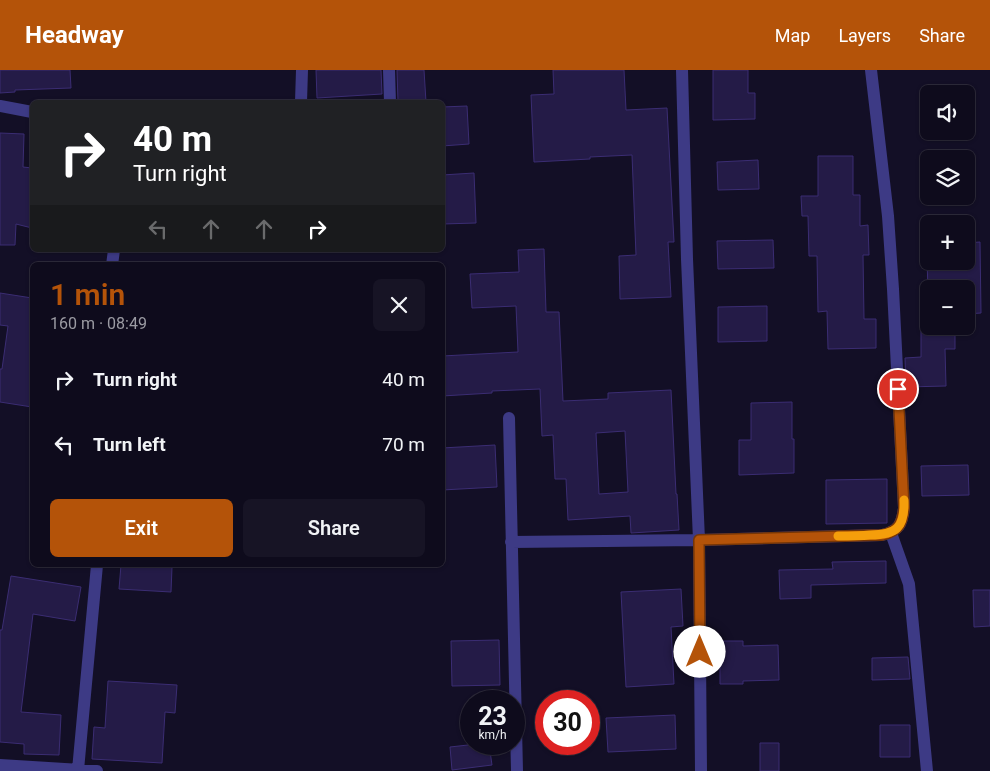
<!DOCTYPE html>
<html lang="en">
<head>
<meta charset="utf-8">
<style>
  :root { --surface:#0e0b1c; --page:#171425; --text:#f1f3f6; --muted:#9b9ba3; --line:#2e2b3b; --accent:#b45309 }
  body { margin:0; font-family:Roboto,sans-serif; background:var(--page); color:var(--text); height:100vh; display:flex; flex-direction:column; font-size:19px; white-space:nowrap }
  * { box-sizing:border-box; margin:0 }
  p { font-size:16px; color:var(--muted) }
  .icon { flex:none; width:28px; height:28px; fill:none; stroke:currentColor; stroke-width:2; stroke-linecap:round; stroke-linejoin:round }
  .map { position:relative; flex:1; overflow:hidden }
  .details { position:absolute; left:30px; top:192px; width:415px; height:305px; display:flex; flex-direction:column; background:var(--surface); border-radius:8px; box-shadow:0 1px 4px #0004,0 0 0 1px var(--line) }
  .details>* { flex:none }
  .guide { position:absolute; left:30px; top:30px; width:415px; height:152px; border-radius:8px; box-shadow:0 1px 4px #0004,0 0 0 1px var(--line); background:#202124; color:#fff; overflow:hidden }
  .buttons { position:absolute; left:920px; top:15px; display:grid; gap:10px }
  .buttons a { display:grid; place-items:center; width:55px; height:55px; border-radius:8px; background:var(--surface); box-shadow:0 1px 4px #0004,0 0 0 1px var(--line); font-size:25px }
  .speed { position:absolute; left:460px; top:620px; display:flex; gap:10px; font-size:25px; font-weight:700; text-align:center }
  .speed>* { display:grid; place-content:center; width:65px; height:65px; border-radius:50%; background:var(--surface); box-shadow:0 1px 4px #0004,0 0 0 1px var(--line); line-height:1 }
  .speed small { font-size:12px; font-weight:400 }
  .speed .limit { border:8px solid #d22; background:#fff; color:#111 }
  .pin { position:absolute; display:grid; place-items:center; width:42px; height:42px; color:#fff; margin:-21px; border:2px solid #fff; border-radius:50%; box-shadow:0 1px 5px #0007 }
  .me { position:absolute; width:55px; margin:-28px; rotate:0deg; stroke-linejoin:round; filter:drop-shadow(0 0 4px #0008) }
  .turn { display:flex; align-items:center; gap:18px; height:105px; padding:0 20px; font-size:22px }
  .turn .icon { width:65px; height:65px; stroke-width:2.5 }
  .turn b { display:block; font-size:35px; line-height:42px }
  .lanes { display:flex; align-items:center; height:48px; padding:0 20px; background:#0003; justify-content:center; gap:25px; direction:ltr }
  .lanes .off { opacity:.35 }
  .round { display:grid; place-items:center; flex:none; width:52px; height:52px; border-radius:8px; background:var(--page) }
  .headline { display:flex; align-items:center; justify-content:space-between; height:85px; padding:0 20px }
  h1 { font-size:30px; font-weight:600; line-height:38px; color:var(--accent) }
  .button { display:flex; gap:10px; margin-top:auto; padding:10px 20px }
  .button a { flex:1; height:58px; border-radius:8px; background:var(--accent); color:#fff; font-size:20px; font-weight:600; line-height:58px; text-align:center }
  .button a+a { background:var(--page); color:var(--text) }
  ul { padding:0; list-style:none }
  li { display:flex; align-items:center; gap:15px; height:65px; padding:0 20px }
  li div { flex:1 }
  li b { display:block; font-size:19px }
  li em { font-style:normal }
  header { display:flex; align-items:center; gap:30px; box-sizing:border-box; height:70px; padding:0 25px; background:var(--accent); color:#fff }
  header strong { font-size:24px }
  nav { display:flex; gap:28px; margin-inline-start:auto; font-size:18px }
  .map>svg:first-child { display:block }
  .building { fill:#241b47; stroke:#3b2d73; fill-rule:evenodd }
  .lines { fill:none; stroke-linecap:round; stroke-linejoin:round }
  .minor { stroke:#3d3a85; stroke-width:12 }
  .route-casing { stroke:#753606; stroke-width:12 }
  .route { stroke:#b45309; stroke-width:9 }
  .slow { stroke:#f59e0b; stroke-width:9 }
</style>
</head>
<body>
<header>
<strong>Headway</strong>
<nav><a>Map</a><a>Layers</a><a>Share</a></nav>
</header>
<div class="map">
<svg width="990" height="701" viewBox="0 0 990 701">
  <rect width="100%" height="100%" fill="#130f26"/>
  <path class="building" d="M0,0H70L71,18L15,20V22L0,23Z
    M316,0H381L382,24L317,28Z
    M397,0H424L426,32H398Z
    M553,0H624L626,40L667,38L674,172H668L671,227L620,229L619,186L636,185L632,85L590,87V89L534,92L531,25L554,24Z
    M713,0H748V23H755V49L713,50Z
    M467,36L469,74L442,76V37Z
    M0,63L24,64L23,97L32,98V158L16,154L15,175H0Z
    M818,86H853V125H860V156L868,155L869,185H863L864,249H876V278L828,279L827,241L818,242L817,186H809L808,146H802L801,126H818Z
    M758,90L759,119L718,120L717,92Z
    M474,103L476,153L442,154V105Z
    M773,170L774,198L718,199L717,171Z
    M980,172L981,243L966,244V219H928L927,191H966V173Z
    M544,179L546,242H559L563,331L608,329V323L671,320L676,424H677L679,460L631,463L630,446L568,450L566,409H555L553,365L542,366L540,319L492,321V323L442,326V286L518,282L516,236L472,238L470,204L519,202L518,180ZM625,361L628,422L599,424L596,363Z
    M0,223L32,228V337L0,332V299H2L8,256L0,255Z
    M767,236V271L718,272V237Z
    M921,256H955V279H945L946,316L906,317L905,288L921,287Z
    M792,332V369H794V403L739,405V370H751V333Z
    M495,375L497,417L442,420V378Z
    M968,395L969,425L922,426L921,396Z
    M887,409V453L826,454V410Z
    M886,491V513L811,515V528L780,529L779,500L833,499L832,492Z
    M121,495L172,497L171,522L119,519Z
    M11,506L81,517L75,551L33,544L21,642L61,645L59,685L24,684V674L0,672V560H2Z
    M681,519L683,556L671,557L674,614L626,617L621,522Z
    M973,520H990V556L974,557Z
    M499,570L500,615L452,616L451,571Z
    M720,571H743V576L778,575L779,610L743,611V614H720Z
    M908,587L910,609L872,610V588Z
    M108,611L177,615L175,643L165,642L162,693L92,689L94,657L105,658Z
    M675,645L676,679L608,682L606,648Z
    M880,655H910V687H880Z
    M760,673H779V701H760Z
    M477,674H489L492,695L452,700L450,677Z"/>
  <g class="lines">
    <path class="minor" d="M389,0L390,32
      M682,0L687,189L699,470L701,701
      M301,32L302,0
      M0,36L32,42
      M112,195L114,180
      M509,348L517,701
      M891,463L909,514L927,701
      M511,472L699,470L882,465C899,461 902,454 904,438L893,219L888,146L871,0
      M0,695L97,701
      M78,700L97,495"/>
  </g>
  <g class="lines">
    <g class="route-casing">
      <path id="route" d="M700,582L699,470L882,465C899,461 902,454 904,438L898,319"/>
    </g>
    <use href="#route" class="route"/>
    <path class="slow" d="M838,466C849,466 859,466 870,465C896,465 905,458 904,430"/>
  </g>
</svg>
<div class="buttons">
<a><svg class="icon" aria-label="sound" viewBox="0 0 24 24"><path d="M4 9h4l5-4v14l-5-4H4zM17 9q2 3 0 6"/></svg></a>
<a><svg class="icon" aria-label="layers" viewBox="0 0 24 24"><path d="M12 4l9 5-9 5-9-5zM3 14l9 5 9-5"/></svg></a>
<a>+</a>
<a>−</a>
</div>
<div class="speed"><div>23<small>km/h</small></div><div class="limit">30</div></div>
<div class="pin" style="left:898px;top:319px;background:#d93025"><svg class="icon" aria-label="arrive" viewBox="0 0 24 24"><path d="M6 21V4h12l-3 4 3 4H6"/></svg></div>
<svg class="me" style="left:700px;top:582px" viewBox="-20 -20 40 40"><circle r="19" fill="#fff"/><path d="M0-13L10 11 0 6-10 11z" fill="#b45309"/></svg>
<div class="guide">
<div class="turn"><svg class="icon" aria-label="right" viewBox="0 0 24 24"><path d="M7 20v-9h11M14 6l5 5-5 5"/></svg><div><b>40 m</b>Turn right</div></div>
<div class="lanes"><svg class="icon off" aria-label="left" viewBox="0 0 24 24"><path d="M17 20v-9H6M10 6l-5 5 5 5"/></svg><svg class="icon off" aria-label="ahead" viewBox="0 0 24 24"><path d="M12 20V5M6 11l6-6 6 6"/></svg><svg class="icon off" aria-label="ahead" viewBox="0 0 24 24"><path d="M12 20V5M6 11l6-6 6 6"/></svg><svg class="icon" aria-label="right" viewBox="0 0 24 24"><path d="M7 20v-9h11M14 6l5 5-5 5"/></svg></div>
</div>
<section class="details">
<div class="headline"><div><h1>1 min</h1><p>160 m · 08:49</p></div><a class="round"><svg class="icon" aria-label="close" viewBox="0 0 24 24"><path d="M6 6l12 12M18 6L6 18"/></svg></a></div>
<ul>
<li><svg class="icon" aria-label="right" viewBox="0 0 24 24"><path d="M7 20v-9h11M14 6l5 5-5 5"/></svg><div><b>Turn right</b></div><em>40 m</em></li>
<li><svg class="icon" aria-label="left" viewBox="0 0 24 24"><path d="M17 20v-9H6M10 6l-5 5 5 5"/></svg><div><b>Turn left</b></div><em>70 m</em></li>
</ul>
<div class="button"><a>Exit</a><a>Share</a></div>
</section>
</div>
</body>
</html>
